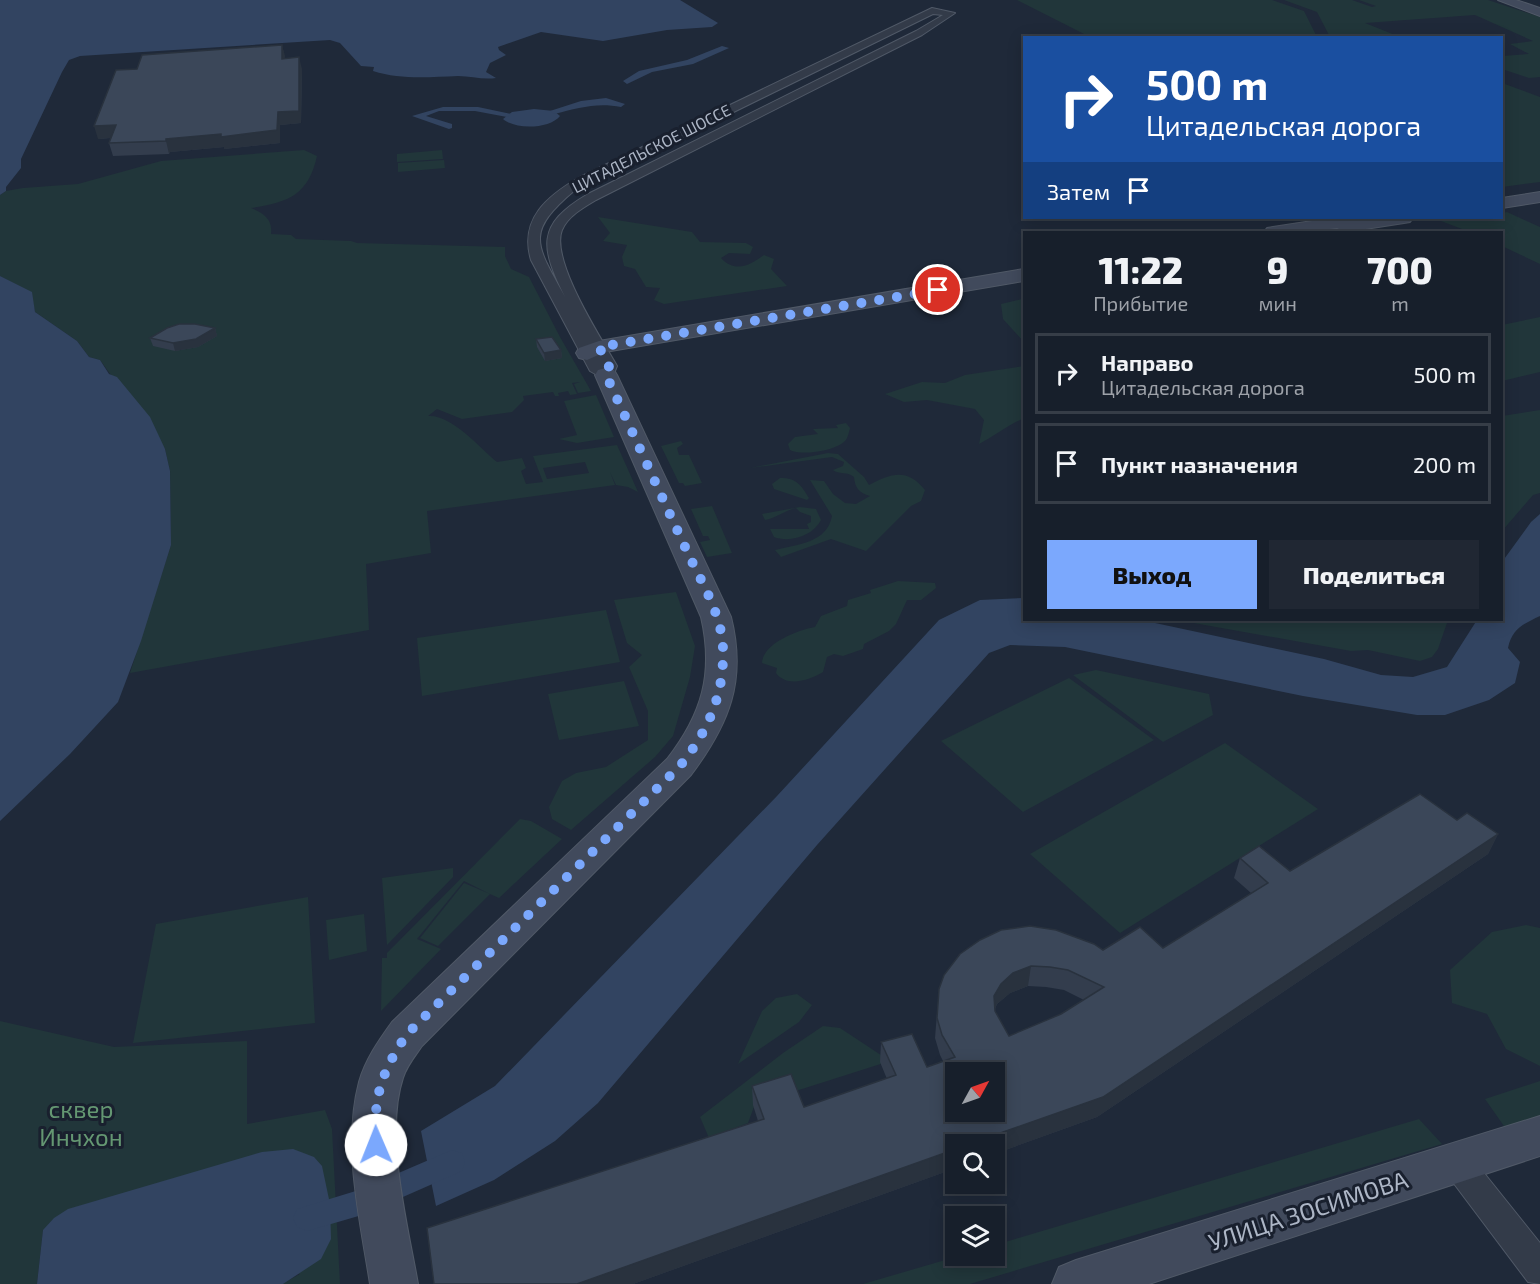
<!DOCTYPE html>
<html lang="ru">
<head>
<meta charset="utf-8">
<style>
  :root { --surface:#171f2b; --page:#202733; --text:#f1f3f6; --muted:#9ea2a9; --line:#363d47; --accent:#7ba8fd }
  body { margin:0; font-family:"Exo 2",sans-serif; background:var(--page); color:var(--text); height:100vh; display:flex; flex-direction:column; font-size:22px; white-space:nowrap }
  * { box-sizing:border-box; margin:0 }
  p { font-size:20px; color:var(--muted) }
  .icon { flex:none; width:33px; height:33px; fill:none; stroke:currentColor; stroke-width:2; stroke-linecap:round; stroke-linejoin:round }
  .map { position:relative; flex:1; overflow:hidden }
  .sheet { position:absolute; left:1023px; top:231px; width:480px; height:390px; display:flex; flex-direction:column; background:var(--surface); border-radius:0px; box-shadow:0 3px 15px #0003,0 0 0 2px var(--line) }
  .sheet>* { flex:none }
  .hud { position:absolute; left:1023px; top:36px; width:480px; height:183px; border-radius:0px; box-shadow:0 3px 15px #0003,0 0 0 2px var(--line); background:#1a4fa0; color:#fff; overflow:hidden }
  .needle { width:39px; rotate:50deg }
  .buttons { position:absolute; left:945px; top:1062px; display:grid; gap:12px }
  .buttons a { display:grid; place-items:center; width:60px; height:60px; border-radius:0px; background:var(--surface); box-shadow:0 3px 15px #0003,0 0 0 2px var(--line); font-size:30px }
  .pin { position:absolute; display:grid; place-items:center; width:51px; height:51px; color:#fff; margin:-26px; border:3px solid #fff; border-radius:50%; box-shadow:0 2px 6px #0007 }
  .me { position:absolute; width:66px; margin:-33px; rotate:359deg; stroke-linejoin:round; filter:drop-shadow(0 0 4px #0008) }
  .turn { display:flex; align-items:center; gap:21px; height:126px; padding:0 24px; font-size:27px }
  .turn .icon { width:78px; height:78px; stroke-width:2.5 }
  .turn b { display:block; font-size:42px; line-height:51px }
  .then { display:flex; align-items:center; height:57px; padding:0 24px; background:#0003; gap:12px; font-size:22px }
  .eta { display:flex; justify-content:space-evenly; align-items:center; height:102px; text-align:center }
  .eta b { font-size:36px; font-weight:800; line-height:42px }
  .action { display:flex; gap:12px; margin-top:auto; padding:12px 24px }
  .action a { flex:1; height:69px; border-radius:0px; background:var(--accent); color:#111; font-size:24px; font-weight:800; line-height:69px; text-align:center }
  .action a+a { background:var(--page); color:var(--text) }
  ul { padding:0; list-style:none }
  li { display:flex; align-items:center; gap:18px; height:81px; margin:0 12px 9px; padding:0 12px; border:3px solid var(--line); border-radius:0px }
  li div { flex:1 }
  li b { display:block; font-size:22px }
  li em { font-style:normal }
  .map>svg:first-child { display:block }
  .green { fill:#21363a; fill-rule:evenodd }
  .water { fill:#324461 }
  .lines { fill:none; stroke-linecap:round; stroke-linejoin:round }
  .canal { fill:#324461; fill-rule:evenodd }
  .street-casing { stroke:#505967; stroke-width:2 }
  .secondary-casing { stroke:#505967; stroke-width:2 }
  .street { fill:#333b49; fill-rule:evenodd }
  .secondary { fill:#414a5c; fill-rule:evenodd }
  .wall { fill:#333d4d; fill-rule:evenodd }
  .shaded-wall { fill:#29323e }
  .building { fill:#3b4759; stroke:#29323e; stroke-width:1.5; fill-rule:evenodd }
  .route { stroke:#7ba8fd; stroke-width:10; stroke-dasharray:0 18 }
  .labels { text-anchor:middle; dominant-baseline:central; stroke-width:6; stroke-linejoin:round; paint-order:stroke }
  .far-street-label { font-size:16px; fill:#adb6c6; stroke:#19202e }
  .near-park-label { font-size:24px; fill:#649772; stroke:#19202e }
  .near-street-label { font-size:24px; fill:#adb6c6; stroke:#19202e }
</style>
</head>
<body>
<div class="map">
<svg width="1540" height="1284" viewBox="0 0 1540 1284">
  <rect width="100%" height="100%" fill="#1f2939"/>
  <path class="green" d="M1017,0H1272L1304,11L1317,37H1090Z
    M1284,0H1352L1372,7L1376,6L1359,0H1488L1540,17V77L1529,78L1502,69V56L1529,54L1510,44L1533,41L1475,15L1365,23L1400,37H1330L1317,12Z
    M1502,83L1540,97V182L1502,187Z
    M304,150L317,156C308,196 288,202 251,208C263,213 273,219 271,234L291,235L296,239L351,241L357,243L505,247V256L511,269L529,277L560,337L591,391L578,393L574,384L580,382L572,383L577,394L570,395L568,391L558,393L559,396H555L553,392L523,396L524,400L512,412L462,419L437,409L428,416C451,414 479,447 497,462L522,458L526,468L521,471L526,484L543,482L533,456L617,445L638,492L628,487L616,485L610,472L615,485L427,511L431,553L366,564L369,630L130,673L171,545L170,471L165,449L100,360L89,357L77,341L35,312L31,292L0,276V195L6,191L23,188L78,184L161,161ZM585,462L589,473L547,479L543,468Z
    M442,150L443,159L397,162V154Z
    M444,160L445,168L398,172V163Z
    M1507,212L1540,227V264L1502,246V232H1470L1441,221L1502,218V213Z
    M598,217L692,232L700,242L746,243L753,247L750,254L729,253L721,258C735,273 749,266 764,255L774,259L771,269L787,286L664,304L654,300L660,288L646,287L635,269L624,266L622,257L627,245L603,241L610,233Z
    M1022,299L1024,301V342L1003,319L1001,304Z
    M1540,317V372L1502,381V325Z
    M1024,366V418C1008,425 995,436 979,444L984,420L975,409L927,400L904,402L885,394L922,382L945,383L965,375Z
    M596,395L614,437L577,443L559,439L577,435L564,401Z
    M1540,410V493L1533,495L1502,531V416Z
    M846,423L850,428C849,432 848,438 845,441C835,451 802,456 790,450L788,444L795,437L818,434L813,429L838,428L836,425Z
    M681,441L683,444L677,448L679,455H689L702,483L685,486L683,483H679L661,446Z
    M828,453L838,454L864,477L869,485C890,474 907,467 925,490L921,501L911,506L866,551L831,539L781,557L775,550C798,544 827,543 832,516L810,480L824,481L833,494L845,503L856,504L870,496C859,493 855,488 854,477C847,471 839,475 833,470L843,466L844,462L832,457L750,468Z
    M780,478C797,478 801,485 809,498L807,500L774,489L772,484Z
    M712,506L732,553L707,557L700,542L710,540L708,536H703L691,509Z
    M800,507L816,509L821,520C813,536 790,543 774,537L770,529H809L807,524L811,522V516L800,512L796,508C785,510 777,518 765,520L762,514Z
    M898,581L935,583L936,588L921,600H907L896,624L889,631L864,644L863,649L843,656L834,654L827,657L823,672C810,680 787,688 776,673L777,668L762,663C763,643 798,630 815,627L821,616L847,606L848,600L871,593L870,590Z
    M676,592L695,646L690,677L673,736L655,757L571,830L552,819L549,807L562,781L576,773L606,767L648,740V711L629,667L642,655L627,643L614,600Z
    M606,610L620,662L422,696L417,638Z
    M1177,620H1448L1438,649L1432,657L1420,661L1368,650L1351,651Z
    M1096,670L1209,694L1213,715L1163,742L1073,675Z
    M1069,678L1154,740L1023,812L941,741Z
    M624,681L639,726L559,740L548,694Z
    M1225,743L1318,809L1120,933L1030,854Z
    M520,819L531,821L562,839L499,898L490,894L438,946L420,938L464,883L490,894L464,881L417,939L441,949L381,1011L382,958H387V953Z
    M453,868V877L387,945L382,878Z
    M308,897L315,1023L133,1043L156,924Z
    M364,914L367,951L329,960L326,920Z
    M1526,925L1540,928V1066L1506,1049L1487,1014L1452,1003L1450,970L1492,932Z
    M797,994L812,1005L799,1022L738,1064L762,1011L776,998Z
    M0,1021L114,1047L247,1041V1124L325,1110L332,1129L340,1284H282L300,1274L43,1230L37,1284H0Z
    M823,1026L840,1028L890,1061L755,1104L748,1123L709,1138L700,1117L783,1053Z
    M1540,1081V1118L1506,1129L1485,1099Z
    M1419,1119L1442,1144L970,1284H863L959,1256H994L995,1245Z"/>
  <path class="water" d="M0,0H680L718,23L712,27L667,30L603,41L541,32L498,47L499,50L506,55L490,63L486,72L496,78C483,80 471,76 458,76C429,77 401,80 373,71L374,67L361,66L340,43L330,40L80,56L69,60L62,72L21,159V168L6,187V191L0,195Z
    M534,109L554,111L560,116C550,129 515,130 503,119L512,112Z
    M0,276L32,292L35,312L77,341L89,357L100,360L109,374L117,377L150,417L165,449L170,471L171,545L141,641L118,702L70,754L0,821Z
    M1540,514V616C1523,624 1512,629 1508,648L1520,662L1515,683L1489,700L1445,715H1417L1303,696L1065,647L1010,645L989,653L817,845L598,1103L555,1141L494,1180L436,1206L421,1131L495,1086L777,796L939,620L980,600L1024,598V620H1141L1324,659L1381,675L1413,677L1447,667L1477,620H1502V562L1531,522Z
    M293,1149L314,1157L322,1166L330,1204L331,1239L321,1259L283,1284H37L43,1230L54,1218L68,1209L262,1152Z"/>
  <g class="lines">
    <path class="canal" d="M722,46L729,48L693,64L652,72L627,84L623,81L639,71L687,60Z
      M606,98L625,104L621,107C597,102 578,108 554,114L550,111L581,101Z
      M443,107H478L511,114L507,117L475,111H439L426,116L452,124V128L449,129L412,116Z
      M452,1150L462,1153L465,1162L462,1171L362,1215L307,1231L297,1227L293,1218L297,1209L359,1190Z"/>
    <g class="street-casing">
      <path id="street" d="M932,8L955,13L922,35L596,200C584,207 568,216 562,230C550,260 601,338 617,366L612,378L606,380L590,371L531,260C519,219 547,196 580,177ZM933,14L943,15L916,31L588,194C535,225 541,248 565,297C536,244 524,233 575,190Z
        M1457,1149L1468,1153L1540,1243V1284L1528,1282L1446,1173L1441,1163L1446,1153Z"/>
    </g>
    <g class="secondary-casing">
      <path id="secondary" d="M1498,0H1516L1540,8V16Z
        M1540,192V202L1502,208V198Z
        M1332,218H1413L1410,222L1404,223L1346,232L1337,228L1305,232H1264L1267,228L1273,227Z
        M1024,269V281L605,352L587,360L579,358L576,353L579,348L599,341Z
        M606,368L614,370L617,375L731,617C747,681 729,724 691,775L422,1046C415,1056 406,1067 403,1078C384,1135 408,1226 418,1284H370C360,1219 342,1147 359,1082C365,1060 379,1040 392,1022L667,759C702,714 714,673 701,617L595,375L598,370Z
        M1540,1116V1156L1149,1284H1052L1059,1267L1076,1260Z"/>
    </g>
    <use href="#street" class="street"/>
    <use href="#secondary" class="secondary"/>
  </g>
  <path class="wall" d="M282,45L285,59L302,69L301,123L280,125V143L224,149V147L170,152L169,154L113,156L109,143L111,138L98,139Z
    M215,328L217,336L198,347L175,351L153,346L150,338Z
    M536,339L561,350L562,358L545,361L537,347Z
    M1457,820L1498,834L1488,854L1097,1117L994,1154V1144H956V1168L633,1284L758,1121L753,1105L752,1086L804,1107L887,1079L880,1062L881,1042L927,1067L943,1061L940,1055L935,1038L939,989L944,975L1103,950L1163,948L1251,893L1234,878L1240,858L1290,871ZM1028,986L1046,987L1064,990L1084,1000L1061,1014L1009,1036L995,1011V1009L997,1004L1010,993Z"/>
  <path class="shaded-wall" d="M282,45L285,56L284,70L282,59Z
    M299,57L302,69L301,123L280,125V143L224,149V147L170,152L169,154L166,141V139L278,112Z
    M116,125L120,137L98,139L94,126Z
    M215,328L217,336L198,347L175,351L173,343Z
    M561,350L562,358L545,361L544,353Z
    M1498,834L1488,854L1097,1117L994,1154V1144H969Z
    M1031,966L1028,986L1010,993L997,1004L991,1015L994,996L1001,984L1013,973Z
    M956,1149V1168L633,1284H577Z"/>
  <path class="building" d="M282,45V59L299,57V111L278,112L277,130L221,137V134L166,139V141L109,143L116,125L94,126L116,70L137,69L142,55Z
    M179,324H195L215,328L196,339L173,343L150,338L167,328Z
    M552,337L561,350L544,353L536,339Z
    M1420,794L1457,820L1467,813L1498,834L1103,1097L969,1144H956V1149L577,1284H434L427,1228L764,1119L752,1086L791,1074L804,1107L896,1075L881,1042L912,1034L927,1067L955,1057L942,1035L937,1018L939,989L944,975L960,954L980,940L1001,930L1030,926L1056,930L1094,944L1103,950L1140,927L1163,948L1268,883L1240,858L1259,846L1290,871ZM1031,966L1050,967L1068,970L1104,987L1061,1014L1009,1036L995,1011L994,996L1001,984L1013,973ZM956,1072H994V1112H956Z"/>
  <g class="lines">
    <path class="route" d="M376,1145C373,1097 381,1073 407,1034L679,767C707,733 724,696 723,651C723,615 700,580 686,549C659,491 633,433 606,375L609,366L599,347L938,290"/>
  </g>
  <g class="labels">
    <g class="far-street-label">
      <text transform="translate(651 148) rotate(-27)">ЦИТАДЕЛЬСКОЕ ШОССЕ</text>
    </g>
    <g class="near-park-label">
      <text x="81" y="1108">сквер<tspan x="81" dy="28">Инчхон</tspan></text>
    </g>
    <g class="near-street-label">
      <text transform="translate(1308 1210) rotate(-18)">УЛИЦА ЗОСИМОВА</text>
    </g>
  </g>
</svg>
<div class="buttons">
<a><svg class="needle" viewBox="-14 -14 28 28"><path d="M0-13l5 13h-10z" fill="#e53935"/><path d="M0 13l5-13h-10z" fill="#9ea2a9"/></svg></a>
<a><svg class="icon" aria-label="search" viewBox="0 0 24 24"><circle cx="10" cy="10" r="6"/><path d="M15 15l6 6"/></svg></a>
<a><svg class="icon" aria-label="layers" viewBox="0 0 24 24"><path d="M12 4l9 5-9 5-9-5zM3 14l9 5 9-5"/></svg></a>
</div>
<div class="pin" style="left:938px;top:290px;background:#d93025"><svg class="icon" aria-label="arrive" viewBox="0 0 24 24"><path d="M6 21V4h12l-3 4 3 4H6"/></svg></div>
<svg class="me" style="left:376px;top:1145px" viewBox="-20 -20 40 40"><circle r="19" fill="#fff"/><path d="M0-13L10 11 0 6-10 11z" fill="#7ba8fd"/></svg>
<div class="hud">
<div class="turn"><svg class="icon" aria-label="right" viewBox="0 0 24 24"><path d="M7 20v-9h11M14 6l5 5-5 5"/></svg><div><b>500 m</b>Цитадельская дорога</div></div>
<div class="then">Затем<svg class="icon" aria-label="arrive" viewBox="0 0 24 24"><path d="M6 21V4h12l-3 4 3 4H6"/></svg></div>
</div>
<section class="sheet">
<div class="eta">
<div><b>11:22</b><p>Прибытие</p></div>
<div><b>9</b><p>мин</p></div>
<div><b>700</b><p>m</p></div>
</div>
<ul>
<li><svg class="icon" aria-label="right" viewBox="0 0 24 24"><path d="M7 20v-9h11M14 6l5 5-5 5"/></svg><div><b>Направо</b><p>Цитадельская дорога</p></div><em>500 m</em></li>
<li><svg class="icon" aria-label="arrive" viewBox="0 0 24 24"><path d="M6 21V4h12l-3 4 3 4H6"/></svg><div><b>Пункт назначения</b></div><em>200 m</em></li>
</ul>
<div class="action"><a>Выход</a><a>Поделиться</a></div>
</section>
</div>
</body>
</html>
